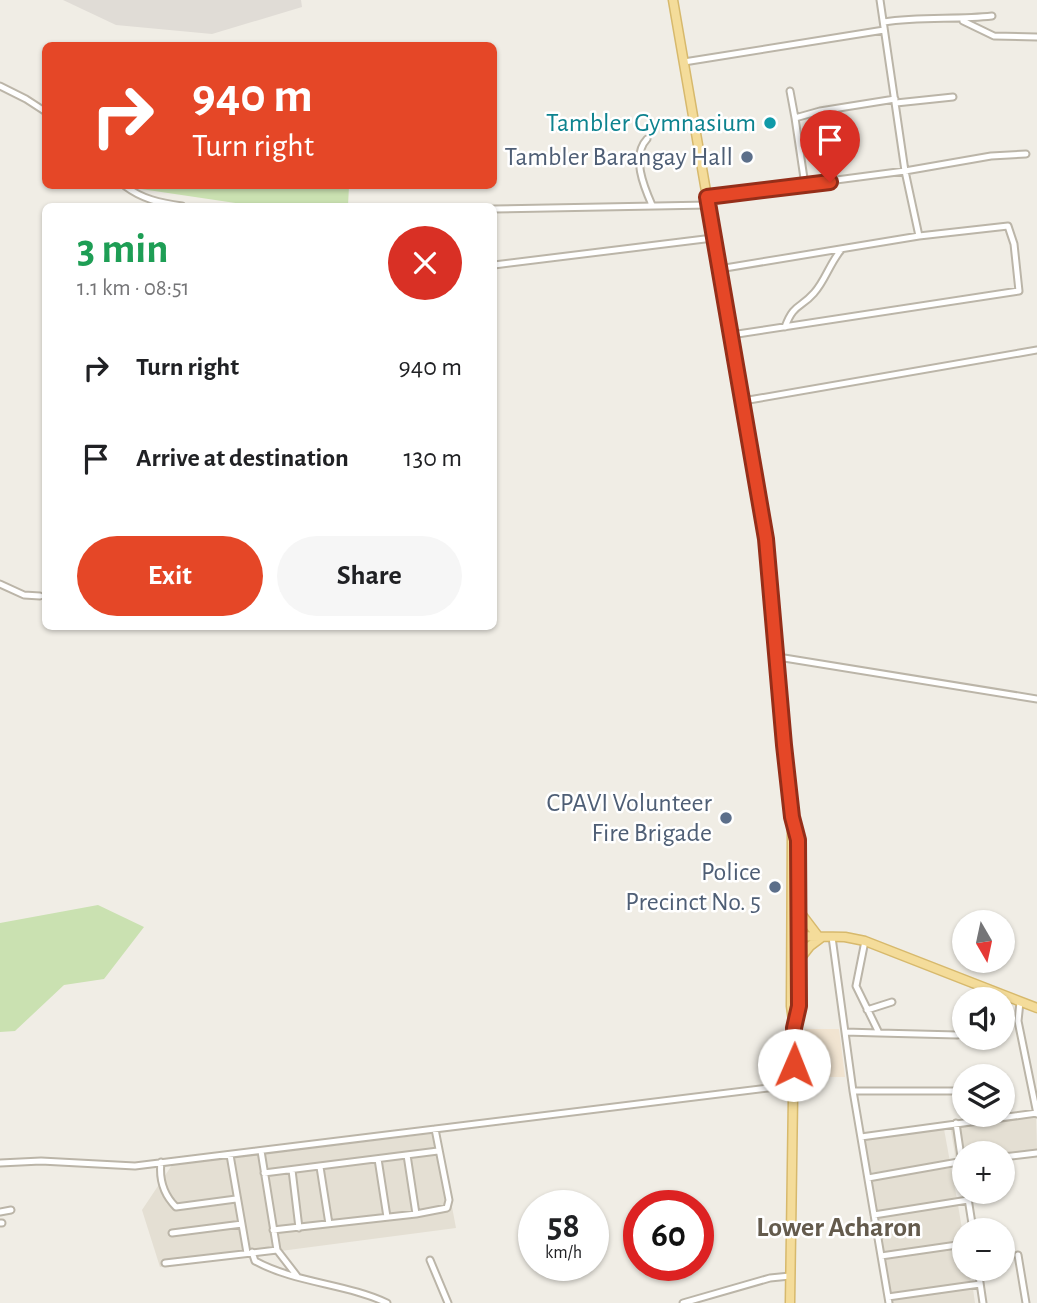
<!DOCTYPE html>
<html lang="en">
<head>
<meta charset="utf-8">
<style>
  :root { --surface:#fff; --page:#f6f6f6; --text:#202124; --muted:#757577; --accent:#e54727 }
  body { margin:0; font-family:"Alegreya Sans",sans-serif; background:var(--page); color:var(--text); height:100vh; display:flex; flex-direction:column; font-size:26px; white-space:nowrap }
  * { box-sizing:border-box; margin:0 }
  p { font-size:23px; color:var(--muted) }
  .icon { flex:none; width:38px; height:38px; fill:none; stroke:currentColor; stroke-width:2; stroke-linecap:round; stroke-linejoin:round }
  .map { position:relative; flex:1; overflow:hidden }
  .drawer { position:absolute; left:42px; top:203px; width:455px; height:427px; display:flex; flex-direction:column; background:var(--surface); border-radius:10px; box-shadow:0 2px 5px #0004 }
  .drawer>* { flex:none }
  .hud { position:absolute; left:42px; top:42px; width:455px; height:147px; border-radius:10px; box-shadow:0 2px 5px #0004; background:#e54727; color:#fff; overflow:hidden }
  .needle { width:46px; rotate:171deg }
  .controls { position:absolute; left:952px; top:910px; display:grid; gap:14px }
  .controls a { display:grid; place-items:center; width:63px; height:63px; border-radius:50%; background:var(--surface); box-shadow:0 2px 5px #0004; font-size:35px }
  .speed { position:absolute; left:518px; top:1190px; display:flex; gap:14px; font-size:35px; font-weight:700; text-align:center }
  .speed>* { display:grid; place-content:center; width:91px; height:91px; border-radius:50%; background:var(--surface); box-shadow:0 2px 5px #0004; line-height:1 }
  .speed small { font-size:18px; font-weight:400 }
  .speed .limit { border:10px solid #d22; background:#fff; color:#111 }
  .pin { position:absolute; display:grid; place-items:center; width:60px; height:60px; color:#fff; margin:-72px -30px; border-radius:50% 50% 50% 0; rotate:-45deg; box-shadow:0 0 7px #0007 }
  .pin .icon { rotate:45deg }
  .me { position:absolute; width:77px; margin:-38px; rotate:1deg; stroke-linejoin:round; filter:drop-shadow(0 0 5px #0008) }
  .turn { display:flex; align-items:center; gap:24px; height:147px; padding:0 35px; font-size:32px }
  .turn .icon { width:91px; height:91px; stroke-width:2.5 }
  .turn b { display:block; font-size:49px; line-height:60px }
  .round { display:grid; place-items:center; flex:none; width:74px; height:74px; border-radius:37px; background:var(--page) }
  .head { display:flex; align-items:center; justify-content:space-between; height:119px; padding:0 35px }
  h1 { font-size:42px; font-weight:700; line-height:52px; color:#1e9e55 }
  .cta { display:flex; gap:14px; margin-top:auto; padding:14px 35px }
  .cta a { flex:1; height:80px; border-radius:42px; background:var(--accent); color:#fff; font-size:28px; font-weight:700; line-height:80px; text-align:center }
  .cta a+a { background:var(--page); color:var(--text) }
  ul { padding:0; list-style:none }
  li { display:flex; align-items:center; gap:21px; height:91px; padding:0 35px }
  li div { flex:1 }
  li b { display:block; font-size:26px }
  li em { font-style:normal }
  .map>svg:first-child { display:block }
  .residential { fill:#e4dfd3 }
  .commercial { fill:#f1e4d1 }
  .industrial { fill:#e0dcd6 }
  .green { fill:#cae1b1 }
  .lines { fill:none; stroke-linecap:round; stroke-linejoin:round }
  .street-casing { stroke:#bbb5a8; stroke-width:9 }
  .primary-casing { stroke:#d7b96c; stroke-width:11 }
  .street { stroke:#fff; stroke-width:5 }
  .primary { stroke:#f4dc9a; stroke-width:8 }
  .route-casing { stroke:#952e19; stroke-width:18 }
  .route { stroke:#e54727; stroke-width:12 }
  .culture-dot { fill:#0f9aa8; stroke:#fff; stroke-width:2.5 }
  .service-dot { fill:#5c6f8a; stroke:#fff; stroke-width:2.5 }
  .labels { text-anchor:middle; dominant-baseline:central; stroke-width:5; stroke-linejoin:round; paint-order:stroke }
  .culture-label { font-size:26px; fill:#0d838f; stroke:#fff; text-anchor:end }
  .service-label { font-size:26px; fill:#4e5e75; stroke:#fff; text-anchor:end }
  .neighbourhood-label { font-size:28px; font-weight:bold; fill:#645b4d; stroke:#fff }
</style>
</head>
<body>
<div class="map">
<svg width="1037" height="1303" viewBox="0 0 1037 1303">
  <rect width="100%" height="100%" fill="#f0ede5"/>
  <path class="residential" d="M1036,1117L1037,1149L1003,1154L964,1153V1160L956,1161L950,1125Z
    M944,1129L950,1162L869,1173L863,1137Z
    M438,1133L456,1228L160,1267L142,1210L172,1165Z
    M951,1168L957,1199L875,1212L870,1180Z
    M958,1205L964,1241L882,1253L876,1218Z
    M964,1247V1269H969L971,1283L889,1294L882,1259Z
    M973,1289L975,1303H891L890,1299Z"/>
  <path class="commercial" d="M805,1029H839L845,1077H804Z"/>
  <path class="industrial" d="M63,0H301L302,7L212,34L116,25Z"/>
  <path class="green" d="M136,186H349L348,206L249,205L141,189Z
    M98,905L144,927L104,979L64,985L15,1031L0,1032V923Z"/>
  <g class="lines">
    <g class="street-casing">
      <path id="street" d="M880,0L905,171L919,236
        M963,21L994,36L1037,37
        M884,22C920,16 955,20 992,16
        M684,62L884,30
        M0,86L26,99L46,112
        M790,91L795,118
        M896,103L953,97
        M647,139C631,156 644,187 652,205
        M805,185L795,118L820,111L895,99
        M125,186C142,199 160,203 182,206
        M707,197L905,171L991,156L1026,154
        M494,209L709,205
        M494,265L713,238
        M719,269L919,236L1008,226L1014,244L1019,291L731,335
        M785,327C794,303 800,309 814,293C825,281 830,263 841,250
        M743,401L1037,350
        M0,584L24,595L40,596
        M778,657L1037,699
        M832,937L853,1091L889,1303
        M979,999L984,987
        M1020,1002L1018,1021L1037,1114
        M867,1010L892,1002
        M845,1032L879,1033L856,986L865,941
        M879,1033L957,1035L964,1032
        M853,1091H964
        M956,1123L964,1177
        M861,1137L1037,1113
        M261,1151L277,1250L297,1276
        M230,1155L247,1253
        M407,1155L416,1214
        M1003,1157L1037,1153
        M378,1159L387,1217
        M161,1162C159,1179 164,1195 176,1207L236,1199
        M0,1163L41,1161L135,1166L793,1085
        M320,1167L329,1224
        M292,1170L299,1228
        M264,1173L438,1151
        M868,1178L964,1161
        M967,1192L973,1230
        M0,1212L11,1210
        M874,1215L968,1200
        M0,1223H2
        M273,1230L416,1214L447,1208L449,1200L435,1129
        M172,1233L242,1224
        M252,1252L255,1261C295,1283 348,1284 387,1303
        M1018,1255L1026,1303
        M881,1256L964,1244
        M430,1260L448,1303
        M165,1263L277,1250
        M978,1269L983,1303
        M888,1297L980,1284
        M683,1303L770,1278L790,1276"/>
    </g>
    <g class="primary-casing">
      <path id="primary" d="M673,0L766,539L784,745L792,816L798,840L799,1006L794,1028
        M799,911L818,936
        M794,936L845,937L865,941L1037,1008
        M799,960L810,946L822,937
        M790,1303L794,1028L791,1006L792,826"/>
    </g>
    <use href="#street" class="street"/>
    <use href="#primary" class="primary"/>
  </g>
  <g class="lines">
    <g class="route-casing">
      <path id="route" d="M794,1065V1028L799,1006L798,840L792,817L784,745L766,539L707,197L830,182"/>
    </g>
    <use href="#route" class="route"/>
  </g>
  <circle class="culture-dot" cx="770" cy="123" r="7"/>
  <g class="service-dot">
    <circle cx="747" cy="157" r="7"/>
    <circle cx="726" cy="818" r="7"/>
    <circle cx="775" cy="887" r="7"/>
  </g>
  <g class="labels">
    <g class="culture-label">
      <text x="756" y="123">Tambler Gymnasium</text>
    </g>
    <g class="service-label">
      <text x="733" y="157">Tambler Barangay Hall</text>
      <text x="712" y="803">CPAVI Volunteer<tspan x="712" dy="30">Fire Brigade</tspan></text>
      <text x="761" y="872">Police<tspan x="761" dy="30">Precinct No. 5</tspan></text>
    </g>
    <g class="neighbourhood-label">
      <text x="839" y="1228">Lower Acharon</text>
    </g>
  </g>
</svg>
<div class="controls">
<a><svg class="needle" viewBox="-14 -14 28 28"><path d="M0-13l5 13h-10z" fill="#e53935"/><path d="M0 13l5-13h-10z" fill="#757577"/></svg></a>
<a><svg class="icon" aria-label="sound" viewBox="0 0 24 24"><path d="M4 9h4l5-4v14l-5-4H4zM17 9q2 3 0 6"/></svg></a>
<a><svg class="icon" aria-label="layers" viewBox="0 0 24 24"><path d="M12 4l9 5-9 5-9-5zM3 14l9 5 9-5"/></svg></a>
<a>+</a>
<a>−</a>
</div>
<div class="speed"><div>58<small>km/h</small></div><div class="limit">60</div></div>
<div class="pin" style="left:830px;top:182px;background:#d93025"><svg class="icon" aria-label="arrive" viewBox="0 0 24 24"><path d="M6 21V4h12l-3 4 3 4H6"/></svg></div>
<svg class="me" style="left:794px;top:1065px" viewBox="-20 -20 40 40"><circle r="19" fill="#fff"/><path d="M0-13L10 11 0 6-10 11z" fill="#e54727"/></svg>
<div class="hud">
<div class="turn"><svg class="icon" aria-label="right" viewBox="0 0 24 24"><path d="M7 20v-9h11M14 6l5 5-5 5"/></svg><div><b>940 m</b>Turn right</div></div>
</div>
<section class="drawer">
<div class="head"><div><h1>3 min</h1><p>1.1 km · 08:51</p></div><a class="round" style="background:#d93025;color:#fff"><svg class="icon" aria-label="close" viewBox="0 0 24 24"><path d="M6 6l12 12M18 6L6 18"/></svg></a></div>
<ul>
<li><svg class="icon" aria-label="right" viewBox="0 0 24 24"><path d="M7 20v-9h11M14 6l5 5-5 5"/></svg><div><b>Turn right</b></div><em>940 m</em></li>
<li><svg class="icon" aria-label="arrive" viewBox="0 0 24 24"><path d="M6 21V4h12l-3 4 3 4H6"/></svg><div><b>Arrive at destination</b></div><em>130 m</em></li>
</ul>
<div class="cta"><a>Exit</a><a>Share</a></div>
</section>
</div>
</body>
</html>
